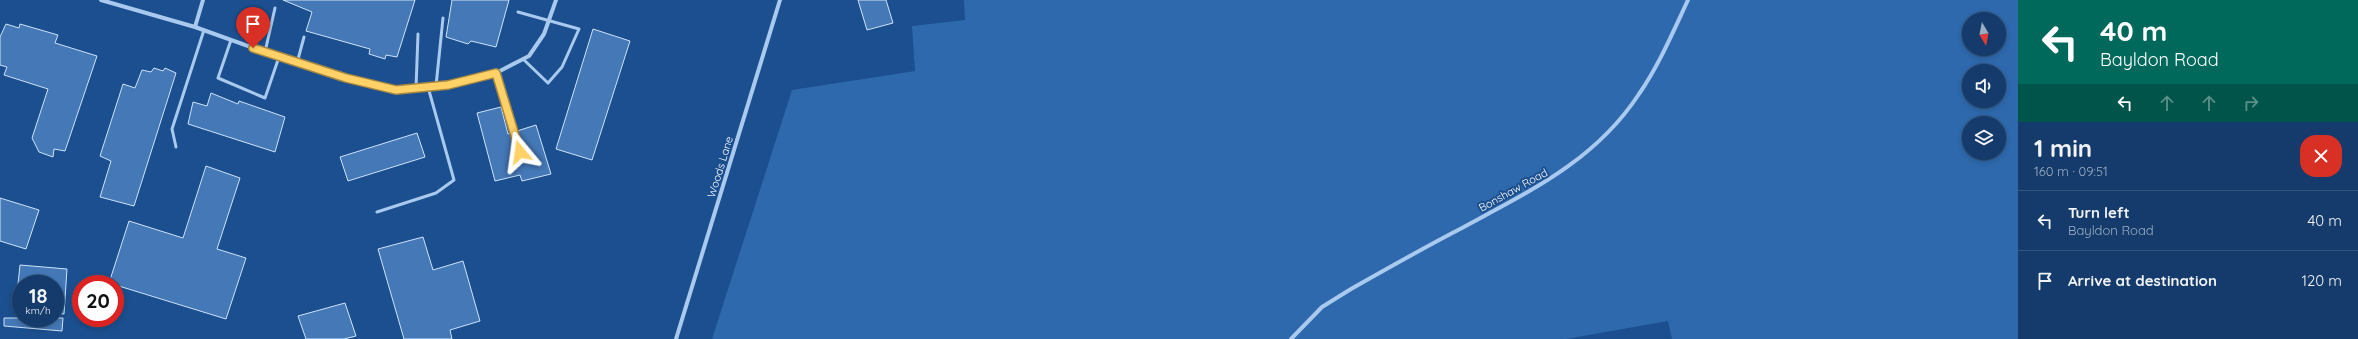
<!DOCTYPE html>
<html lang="en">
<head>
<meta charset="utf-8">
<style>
  :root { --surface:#143b6b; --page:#214673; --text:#f1f3f6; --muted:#9dadc1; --line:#33557e }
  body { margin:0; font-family:Quicksand,sans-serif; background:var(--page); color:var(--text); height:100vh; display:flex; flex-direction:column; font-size:15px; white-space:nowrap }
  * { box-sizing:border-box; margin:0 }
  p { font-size:13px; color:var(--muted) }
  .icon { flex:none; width:22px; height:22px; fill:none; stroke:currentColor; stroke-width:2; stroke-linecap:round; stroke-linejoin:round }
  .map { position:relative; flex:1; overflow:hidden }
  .side { display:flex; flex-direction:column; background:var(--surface); width:340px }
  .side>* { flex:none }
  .banner { background:#00695c; color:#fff; overflow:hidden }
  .needle { width:26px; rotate:170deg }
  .fabs { position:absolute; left:1962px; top:12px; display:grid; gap:8px }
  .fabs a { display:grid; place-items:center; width:44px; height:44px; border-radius:50%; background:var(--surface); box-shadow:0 2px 6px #0003,0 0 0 1px var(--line); font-size:20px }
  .speed { position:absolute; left:12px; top:275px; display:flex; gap:8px; font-size:20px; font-weight:700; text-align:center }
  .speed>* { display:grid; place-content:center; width:52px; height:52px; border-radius:50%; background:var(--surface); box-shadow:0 2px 6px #0003,0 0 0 1px var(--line); line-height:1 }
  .speed small { font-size:10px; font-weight:400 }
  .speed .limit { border:6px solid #d22; background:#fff; color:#111 }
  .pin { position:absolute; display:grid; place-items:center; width:34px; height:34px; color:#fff; margin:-41px -17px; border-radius:50% 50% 50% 0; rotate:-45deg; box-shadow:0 0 4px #0007 }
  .pin .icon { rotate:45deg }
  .me { position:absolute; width:44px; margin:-22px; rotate:344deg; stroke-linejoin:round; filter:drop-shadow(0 0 3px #0008) }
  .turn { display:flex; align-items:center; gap:14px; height:84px; padding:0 16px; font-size:18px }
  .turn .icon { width:52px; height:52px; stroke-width:2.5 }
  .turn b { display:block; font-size:28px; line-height:34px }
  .lanes { display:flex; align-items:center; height:38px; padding:0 16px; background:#0003; justify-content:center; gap:20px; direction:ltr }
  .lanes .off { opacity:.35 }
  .round { display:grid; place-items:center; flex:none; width:42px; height:42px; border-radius:16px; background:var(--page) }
  .summary { display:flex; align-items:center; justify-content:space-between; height:68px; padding:0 16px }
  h1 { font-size:24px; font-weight:800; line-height:30px }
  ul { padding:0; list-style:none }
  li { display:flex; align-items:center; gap:12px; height:60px; padding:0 16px; border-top:1px solid var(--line) }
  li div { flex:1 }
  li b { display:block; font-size:15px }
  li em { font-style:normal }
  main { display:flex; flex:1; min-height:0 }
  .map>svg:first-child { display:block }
  .green { fill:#2e69ad; fill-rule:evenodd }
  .building { fill:#4478b7; stroke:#cfe3fa }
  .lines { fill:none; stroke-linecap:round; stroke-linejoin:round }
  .service { stroke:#a9c9ee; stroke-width:3 }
  .minor { stroke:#a9c9ee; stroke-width:4 }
  .route-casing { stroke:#a68842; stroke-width:10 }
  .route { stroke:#ffd166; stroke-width:7 }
  .labels { text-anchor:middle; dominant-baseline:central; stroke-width:4; stroke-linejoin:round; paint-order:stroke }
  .street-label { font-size:11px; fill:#fff; stroke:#1b4f8f }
</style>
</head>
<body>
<main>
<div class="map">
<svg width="2018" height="339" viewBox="0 0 2018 339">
  <rect width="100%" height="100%" fill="#1b4f8f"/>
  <path class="green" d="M964,0H2018V339H1672L1668,321L1566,339H712L792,90L915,71L912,26L965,20ZM1969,19H1999V49H1969ZM1969,71H1999V101H1969ZM1969,123H1999V153H1969Z"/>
  <path class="building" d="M283,0H415L397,57L386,55L385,59L369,54L370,49L306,31L312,12Z
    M452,0H509L496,47L471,41L468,44L446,37Z
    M858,0H886L893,23L867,30Z
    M6,24L19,28L20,24L58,35L55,43L97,56L65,151L54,149L53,157L39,152L32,138L48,89L4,75L7,67L0,65V37Z
    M593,29L630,41L592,160L556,149Z
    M154,68L163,71L165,68L176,73L134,206L100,197L111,161L100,156L123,84L135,88L142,70L151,72Z
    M211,93L238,104L239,101L285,117L275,152L188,124L193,102L207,106Z
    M501,107L508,134L511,133L519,155L523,152L517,131L536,125L551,174L522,181L520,175L495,181L477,113Z
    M417,133L425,157L348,181L340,157Z
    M206,166L240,178L217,249L246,258L226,319L109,283L129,221L183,238Z
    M0,198L39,210L26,249L0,241Z
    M423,237L433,270L463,261L480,321L450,330L452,339H404L378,249Z
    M20,265L67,269L64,314L55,313V284H18Z
    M345,303L356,336L344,339H306L298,316Z
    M4,318H63L62,331L4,326Z"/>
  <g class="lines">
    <path class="service" d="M518,12L579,29L562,67L548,83L523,59
      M231,40L218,78L265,98L279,57
      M265,52L275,8
      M297,63L304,37
      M496,73L520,152
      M436,86L443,18
      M416,88L418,34
      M176,147L172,129L204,30
      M377,212L436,193L454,180L428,87"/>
    <path class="minor" d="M101,0L195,27L279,57L346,78L396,90L447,85L496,73L529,56L544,34L556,0
      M195,27L203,0
      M676,339L780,0
      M1291,339L1322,307L1351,289C1388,268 1425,247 1462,228C1530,191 1595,161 1639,94C1659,65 1673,32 1688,0"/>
  </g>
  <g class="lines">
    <g class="route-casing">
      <path id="route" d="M253,48L346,78L396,90L448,85L496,73L520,152"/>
    </g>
    <use href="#route" class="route"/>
  </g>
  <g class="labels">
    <g class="street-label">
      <text transform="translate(720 167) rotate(-73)">Woods Lane</text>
      <text transform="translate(1513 190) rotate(-29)">Bonshaw Road</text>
    </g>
  </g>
</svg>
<div class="fabs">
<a><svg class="needle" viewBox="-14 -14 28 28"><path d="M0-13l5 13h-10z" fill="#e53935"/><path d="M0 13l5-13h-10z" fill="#9dadc1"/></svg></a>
<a><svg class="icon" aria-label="sound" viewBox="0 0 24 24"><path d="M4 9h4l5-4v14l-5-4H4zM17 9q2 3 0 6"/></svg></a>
<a><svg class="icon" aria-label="layers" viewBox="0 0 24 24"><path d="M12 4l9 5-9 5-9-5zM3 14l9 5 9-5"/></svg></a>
</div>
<div class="speed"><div>18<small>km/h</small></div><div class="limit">20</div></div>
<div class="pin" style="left:253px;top:48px;background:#d93025"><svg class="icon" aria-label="arrive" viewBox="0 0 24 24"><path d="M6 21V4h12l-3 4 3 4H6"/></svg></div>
<svg class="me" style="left:520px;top:152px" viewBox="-20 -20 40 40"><path d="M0-17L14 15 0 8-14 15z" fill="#ffd166" stroke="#fff" stroke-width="4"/></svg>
</div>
<section class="side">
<div class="banner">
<div class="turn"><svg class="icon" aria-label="left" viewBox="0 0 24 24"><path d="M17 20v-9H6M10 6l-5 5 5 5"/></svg><div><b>40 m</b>Bayldon Road</div></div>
<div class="lanes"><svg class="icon" aria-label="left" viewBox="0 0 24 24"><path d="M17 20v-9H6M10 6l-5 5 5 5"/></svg><svg class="icon off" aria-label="ahead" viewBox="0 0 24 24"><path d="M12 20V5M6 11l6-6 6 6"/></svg><svg class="icon off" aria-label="ahead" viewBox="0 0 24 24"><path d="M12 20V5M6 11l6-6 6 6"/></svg><svg class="icon off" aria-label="right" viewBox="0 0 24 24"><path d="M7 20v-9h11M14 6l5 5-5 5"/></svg></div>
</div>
<div class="summary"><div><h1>1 min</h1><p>160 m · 09:51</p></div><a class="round" style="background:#d93025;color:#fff"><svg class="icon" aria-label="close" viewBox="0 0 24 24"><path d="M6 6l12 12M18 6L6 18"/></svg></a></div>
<ul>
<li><svg class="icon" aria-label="left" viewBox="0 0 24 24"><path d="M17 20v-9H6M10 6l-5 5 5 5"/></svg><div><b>Turn left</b><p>Bayldon Road</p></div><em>40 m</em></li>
<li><svg class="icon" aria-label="arrive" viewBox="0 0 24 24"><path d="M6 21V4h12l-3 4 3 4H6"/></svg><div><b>Arrive at destination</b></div><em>120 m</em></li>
</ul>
</section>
</main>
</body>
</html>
